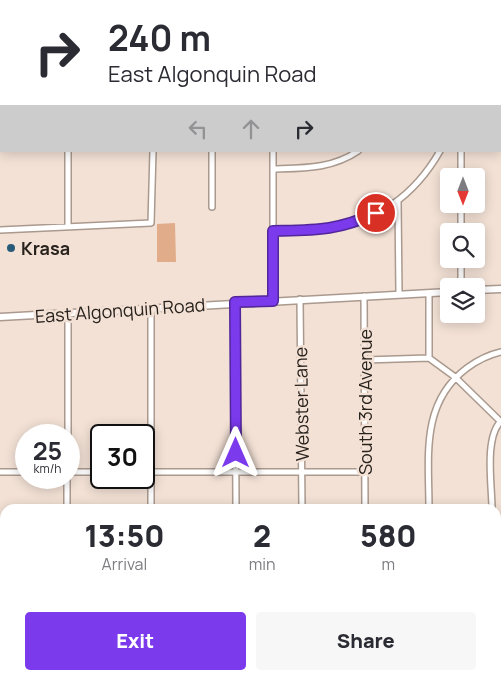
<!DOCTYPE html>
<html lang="en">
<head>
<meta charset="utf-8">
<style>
  :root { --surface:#fff; --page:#f7f7f7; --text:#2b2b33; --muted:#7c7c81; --accent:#7c3aed }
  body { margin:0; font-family:Manrope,sans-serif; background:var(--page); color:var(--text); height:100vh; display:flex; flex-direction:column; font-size:19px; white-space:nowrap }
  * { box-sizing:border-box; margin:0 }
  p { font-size:16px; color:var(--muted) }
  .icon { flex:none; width:28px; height:28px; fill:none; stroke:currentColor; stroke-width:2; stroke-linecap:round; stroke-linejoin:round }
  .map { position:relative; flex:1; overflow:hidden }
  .sheet { position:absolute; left:0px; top:504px; width:501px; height:176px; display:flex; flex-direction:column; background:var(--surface); border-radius:15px 15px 0 0; box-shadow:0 2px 12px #0003 }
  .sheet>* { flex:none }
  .banner { position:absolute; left:0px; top:0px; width:501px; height:152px; box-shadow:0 2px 12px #0003; background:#fff; color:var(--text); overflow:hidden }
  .needle { width:32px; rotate:180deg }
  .controls { position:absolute; left:440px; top:168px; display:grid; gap:10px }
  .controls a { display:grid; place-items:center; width:45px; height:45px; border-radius:5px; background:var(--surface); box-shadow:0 2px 12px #0003; font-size:25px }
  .speed { position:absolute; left:15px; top:424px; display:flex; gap:10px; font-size:25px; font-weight:700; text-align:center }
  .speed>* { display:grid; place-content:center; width:65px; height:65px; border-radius:50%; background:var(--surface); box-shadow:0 2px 12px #0003; line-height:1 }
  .speed small { font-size:12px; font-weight:400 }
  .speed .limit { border:2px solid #111; border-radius:8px; background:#fff; color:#111 }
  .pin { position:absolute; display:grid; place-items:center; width:42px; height:42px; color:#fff; margin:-21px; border:2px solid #fff; border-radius:50%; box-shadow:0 1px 5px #0007 }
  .me { position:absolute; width:55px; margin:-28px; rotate:0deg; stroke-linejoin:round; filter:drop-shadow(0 0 4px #0008) }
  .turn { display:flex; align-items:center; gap:18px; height:105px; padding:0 25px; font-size:22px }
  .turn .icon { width:65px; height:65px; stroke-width:2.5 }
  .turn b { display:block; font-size:35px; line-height:42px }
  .lanes { display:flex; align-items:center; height:48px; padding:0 25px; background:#0003; justify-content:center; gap:25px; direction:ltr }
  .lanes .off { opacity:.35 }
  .eta { display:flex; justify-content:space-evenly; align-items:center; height:85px; text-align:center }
  .eta b { font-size:30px; font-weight:800; line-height:35px }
  .cta { display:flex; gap:10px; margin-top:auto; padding:10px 25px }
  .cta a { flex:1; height:58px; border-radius:5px; background:var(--accent); color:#fff; font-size:20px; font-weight:800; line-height:58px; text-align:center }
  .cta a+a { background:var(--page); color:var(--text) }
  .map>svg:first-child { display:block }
  .green { fill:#e1ac89 }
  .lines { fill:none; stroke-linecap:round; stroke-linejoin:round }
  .minor-casing { stroke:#aa998e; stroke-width:8 }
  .tertiary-casing { stroke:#aa998e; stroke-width:9 }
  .minor { stroke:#fff; stroke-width:5 }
  .tertiary { stroke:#fff; stroke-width:6 }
  .route-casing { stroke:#51269a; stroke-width:12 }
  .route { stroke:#7c3aed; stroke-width:9 }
  .poi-dot { fill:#285b78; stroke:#f3e1d5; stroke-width:2 }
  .labels { text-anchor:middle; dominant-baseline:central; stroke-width:5; stroke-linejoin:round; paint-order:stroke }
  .poi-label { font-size:18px; font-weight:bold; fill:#28221d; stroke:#f3e1d5; text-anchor:start }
  .street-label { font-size:18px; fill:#28221d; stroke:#f3e1d5 }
</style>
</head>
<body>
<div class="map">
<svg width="501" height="679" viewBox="0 0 501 679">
  <rect width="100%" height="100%" fill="#f3e1d5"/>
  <path class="green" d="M175,223L176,262H157V224Z"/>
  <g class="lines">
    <g class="minor-casing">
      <path id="minor" d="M152,0V1
        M242,0V1
        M398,0V1
        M69,1V0
        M305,1V0
        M494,1V0
        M500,33H501
        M0,58H1
        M212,151V207
        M273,151V301
        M461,151V176
        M273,169C303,168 332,169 358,151
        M398,202L399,294
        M461,204V231
        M68,227V151
        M0,230L151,223L153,151
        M273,231C291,231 309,232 327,229C377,222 415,195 440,151
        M461,259V286
        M429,293V358
        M364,296L365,509
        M300,299L302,509
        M235,302L236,509
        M429,358L455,377L500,421
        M365,360L429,358
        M68,435V313
        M0,472H26
        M69,472H101
        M144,472H365
        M67,509V478
        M151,509V308
        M429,509C429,457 420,403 467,368C478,360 488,355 501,352
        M492,509C492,485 484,438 501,421
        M496,531H501
        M496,551H501
        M0,641H5
        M496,654L501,662
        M151,675V679
        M236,675V679
        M435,675L437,679
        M67,679V675
        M300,679V675
        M364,679V675
        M483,679L487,675"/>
    </g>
    <g class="tertiary-casing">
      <path id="tertiary" d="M476,290L501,289
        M0,317L449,292"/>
    </g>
    <use href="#minor" class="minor"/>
    <use href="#tertiary" class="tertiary"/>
  </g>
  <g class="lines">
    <g class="route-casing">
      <path id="route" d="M236,453L235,302L273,301V231C315,230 337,231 376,213"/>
    </g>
    <use href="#route" class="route"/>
  </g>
  <circle class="poi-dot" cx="11" cy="248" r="5"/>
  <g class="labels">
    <g class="poi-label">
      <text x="21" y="248">Krasa</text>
    </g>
    <g class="street-label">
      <text transform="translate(120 310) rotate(-4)">East Algonquin Road</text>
      <text transform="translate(365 402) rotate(-90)">South 3rd Avenue</text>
      <text transform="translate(301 404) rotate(-91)">Webster Lane</text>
    </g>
  </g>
</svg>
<div class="controls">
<a><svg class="needle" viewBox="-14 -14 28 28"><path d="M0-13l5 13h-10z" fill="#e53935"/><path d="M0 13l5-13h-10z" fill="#7c7c81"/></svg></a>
<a><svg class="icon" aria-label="search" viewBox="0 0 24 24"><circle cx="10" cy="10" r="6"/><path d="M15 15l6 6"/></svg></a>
<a><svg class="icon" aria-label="layers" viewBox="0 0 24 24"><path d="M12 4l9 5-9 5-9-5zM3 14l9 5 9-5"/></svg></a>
</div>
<div class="speed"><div>25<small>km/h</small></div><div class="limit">30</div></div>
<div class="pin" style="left:376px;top:213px;background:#d93025"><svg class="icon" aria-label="arrive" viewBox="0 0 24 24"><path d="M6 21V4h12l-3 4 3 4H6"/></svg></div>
<svg class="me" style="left:236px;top:453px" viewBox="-20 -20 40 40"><path d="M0-17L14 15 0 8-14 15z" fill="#7c3aed" stroke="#fff" stroke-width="4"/></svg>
<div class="banner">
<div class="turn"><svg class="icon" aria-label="right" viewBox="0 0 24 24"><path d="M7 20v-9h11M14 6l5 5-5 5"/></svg><div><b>240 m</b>East Algonquin Road</div></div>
<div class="lanes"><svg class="icon off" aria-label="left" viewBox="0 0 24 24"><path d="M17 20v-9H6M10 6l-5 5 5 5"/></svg><svg class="icon off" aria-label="ahead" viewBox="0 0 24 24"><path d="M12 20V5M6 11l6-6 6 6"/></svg><svg class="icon" aria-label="right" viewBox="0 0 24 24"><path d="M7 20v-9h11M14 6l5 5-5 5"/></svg></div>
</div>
<section class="sheet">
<div class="eta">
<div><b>13:50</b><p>Arrival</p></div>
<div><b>2</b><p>min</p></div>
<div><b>580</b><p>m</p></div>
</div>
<div class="cta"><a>Exit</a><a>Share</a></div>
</section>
</div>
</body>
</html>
